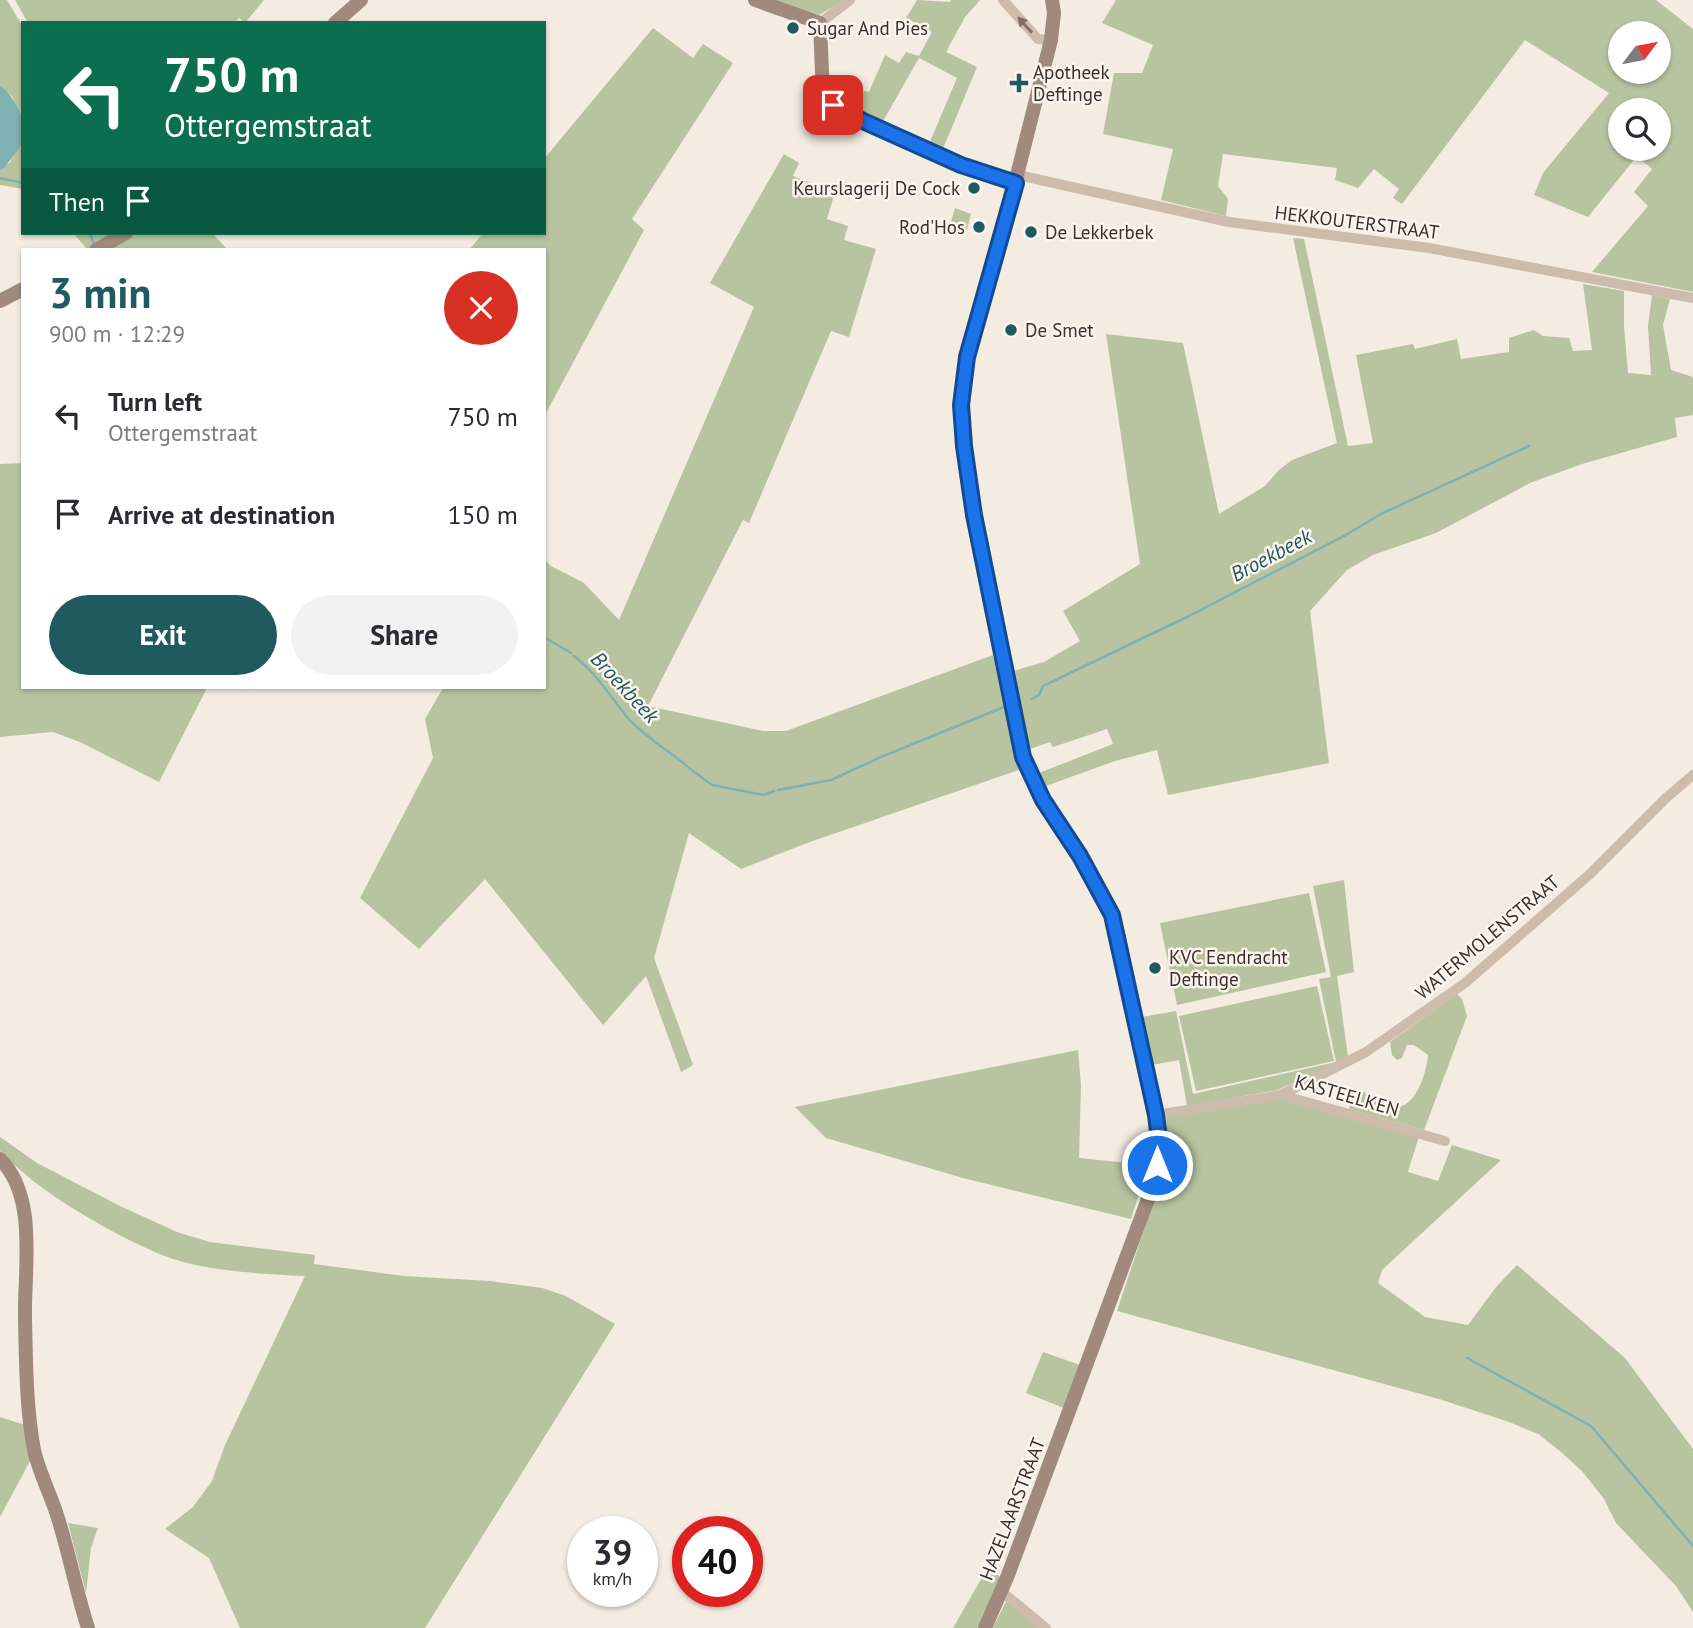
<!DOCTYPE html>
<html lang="en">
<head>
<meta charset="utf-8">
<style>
  :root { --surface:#fff; --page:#f2f2f3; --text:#2b2b33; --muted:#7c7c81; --accent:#1f5a5e }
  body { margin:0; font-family:"PT Sans",sans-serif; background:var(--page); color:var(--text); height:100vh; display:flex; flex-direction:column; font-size:26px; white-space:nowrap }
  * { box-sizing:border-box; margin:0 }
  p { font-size:23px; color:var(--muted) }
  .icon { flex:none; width:38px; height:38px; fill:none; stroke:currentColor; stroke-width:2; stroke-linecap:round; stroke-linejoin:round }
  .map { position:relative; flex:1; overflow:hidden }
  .panel { position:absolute; left:21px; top:248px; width:525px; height:441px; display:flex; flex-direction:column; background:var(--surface); border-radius:0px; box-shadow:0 2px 5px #0004 }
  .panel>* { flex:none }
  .banner { position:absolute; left:21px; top:21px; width:525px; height:214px; border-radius:0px; box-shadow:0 2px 5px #0004; background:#0b6e4f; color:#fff; overflow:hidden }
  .needle { width:46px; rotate:58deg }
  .controls { position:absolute; left:1608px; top:21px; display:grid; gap:14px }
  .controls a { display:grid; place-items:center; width:63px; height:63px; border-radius:50%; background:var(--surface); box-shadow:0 2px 5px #0004; font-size:35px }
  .speed { position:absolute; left:567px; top:1516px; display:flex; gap:14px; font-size:35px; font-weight:700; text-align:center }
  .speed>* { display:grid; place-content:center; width:91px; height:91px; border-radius:50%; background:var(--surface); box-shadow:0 2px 5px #0004; line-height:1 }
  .speed small { font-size:18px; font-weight:400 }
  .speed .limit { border:10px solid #d22; background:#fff; color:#111 }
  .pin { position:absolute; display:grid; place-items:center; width:60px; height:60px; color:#fff; margin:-30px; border-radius:14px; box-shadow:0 4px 10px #0006 }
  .me { position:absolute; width:77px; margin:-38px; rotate:0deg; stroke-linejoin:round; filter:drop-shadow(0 0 5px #0008) }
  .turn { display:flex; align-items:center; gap:24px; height:147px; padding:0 28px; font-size:32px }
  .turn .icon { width:91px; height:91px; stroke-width:2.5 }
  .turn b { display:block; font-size:49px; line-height:60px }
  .then { display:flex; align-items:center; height:66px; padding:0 28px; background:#0003; gap:14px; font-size:26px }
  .round { display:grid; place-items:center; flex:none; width:74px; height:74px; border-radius:37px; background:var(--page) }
  .summary { display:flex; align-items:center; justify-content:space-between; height:119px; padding:0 28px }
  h1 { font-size:42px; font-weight:700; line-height:52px; color:var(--accent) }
  .button { display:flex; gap:14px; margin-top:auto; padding:14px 28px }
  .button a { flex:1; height:80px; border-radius:42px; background:var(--accent); color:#fff; font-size:28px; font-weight:700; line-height:80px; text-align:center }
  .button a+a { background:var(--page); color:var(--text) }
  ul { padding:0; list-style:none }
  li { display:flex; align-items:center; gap:21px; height:98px; padding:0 28px }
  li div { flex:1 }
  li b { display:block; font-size:26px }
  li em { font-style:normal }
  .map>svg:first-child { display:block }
  .green { fill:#b8c4a0; fill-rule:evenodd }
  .water { fill:#7fb0b2 }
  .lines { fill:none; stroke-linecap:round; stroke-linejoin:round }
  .stream { stroke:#7fb0b2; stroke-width:2.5 }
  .street { stroke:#cdbbac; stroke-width:10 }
  .secondary { stroke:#a18a7d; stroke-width:14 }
  .oneway { fill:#7d6f65 }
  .route-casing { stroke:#114b97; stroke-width:18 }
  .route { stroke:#1a73e8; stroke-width:12 }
  .poi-dot { fill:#1f5a5e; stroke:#fbf5ee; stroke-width:2.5 }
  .labels { text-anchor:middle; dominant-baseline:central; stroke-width:5; stroke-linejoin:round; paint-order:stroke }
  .poi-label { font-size:19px; fill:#3b302b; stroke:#fbf5ee; text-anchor:start }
  .street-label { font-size:19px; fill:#3b302b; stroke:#fbf5ee }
  .water-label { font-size:21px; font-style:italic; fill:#1f5a5e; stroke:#fbf5ee }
</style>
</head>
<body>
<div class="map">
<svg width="1693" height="1628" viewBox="0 0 1693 1628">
  <rect width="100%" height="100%" fill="#f4ebe1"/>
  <path class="green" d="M0,0H7L23,27V121L12,97L0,85Z
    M15,0H264L245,23L239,18L235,23H28Z
    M767,0H845L819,15Z
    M917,0L950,2L951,0H980L965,17L946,52L977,67L942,151L929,144L957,78L919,58L882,123L855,111L864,91L869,92L885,55L899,63L906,52L919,56L932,32L906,18Z
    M1116,0H1656L1693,29V292L1592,272L1648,206L1634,192L1652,169L1637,156L1588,217L1534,195L1543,173L1609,93L1525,40L1402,204L1393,198L1399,189L1374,169L1358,188L1335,180L1337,168L1223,154L1218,186L1228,199L1226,216L1161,200L1173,149L1103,134L1114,73H1142L1153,45L1102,23ZM1620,33H1659V72H1620ZM1620,110H1659V149H1620Z
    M653,28L693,58L703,44L733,63L632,219L644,230L544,417V250H469L483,233H544V159Z
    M23,143V189L0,185V169L9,163Z
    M784,154L799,163L793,176L835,192L827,219L848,226L844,240L876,249L849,337L831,331L749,523L743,520L648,706L763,731H786L993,655L1019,770L807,843L741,869L689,833L654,958L693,1065L681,1072L646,976L603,1025L485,879L419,949L360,898L433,758L425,719L443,688H544V559L551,566L584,583L619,620L754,307L710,283Z
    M955,208L971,214L966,233L949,228Z
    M73,233H117L88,250Z
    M133,233H212L228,250H107Z
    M1293,238L1304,239L1348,446L1373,443L1356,355L1413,344L1415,349L1457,339L1461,359L1509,352V338L1534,330L1543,336L1569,338L1573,351L1592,350L1583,284L1624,291V326L1628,373L1651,375L1648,326L1652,295L1670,299L1663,325L1671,370L1693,377V415L1675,418L1677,437L1582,464L1530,483L1436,533L1373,555L1347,570L1310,611L1329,763L1168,795L1157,750L1115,761L1046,786L1039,773L1113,744L1107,729L1053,747L1050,742L1030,749L1013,671L1044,662L1080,641L1063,611L1140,564L1106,334L1183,343L1219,514L1265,486L1279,470L1292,460L1337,443Z
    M23,463V688H207L159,782L80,742L53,732L0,737V464Z
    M1344,880L1354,972L1337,976L1348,1057L1278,1090L1187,1106L1179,1060L1152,1065L1142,1017L1176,1011L1193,1094L1336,1062L1319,979L1331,977L1313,886Z
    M1309,893L1326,972L1177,1005L1160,923Z
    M1317,986L1334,1061L1196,1091L1179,1016Z
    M1457,994L1462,999L1467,1016L1424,1130L1349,1109L1353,1089L1365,1092L1367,1098C1376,1100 1390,1108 1399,1107C1417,1104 1427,1070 1428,1055L1414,1045H1407L1402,1058L1397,1060L1392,1055L1390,1042Z
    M1078,1050L1081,1085L1079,1158L1148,1165L1131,1219L963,1178L826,1138L795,1107Z
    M1281,1099L1419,1136L1408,1172L1438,1181L1452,1145L1501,1160L1382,1270L1378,1283L1425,1317L1468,1325L1496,1287L1517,1265L1625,1358L1693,1449V1612L1676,1586L1616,1523L1604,1499L1582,1471L1561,1452L1538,1434L1509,1422L1439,1399L1117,1311L1163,1172L1166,1140L1163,1121L1169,1117Z
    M0,1137L37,1163L120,1206L177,1232L210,1242L315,1255L314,1264L404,1276L490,1281L542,1288L566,1296L615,1324L425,1628H240L209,1558L165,1529L193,1507L212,1481L225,1445L305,1276C265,1274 222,1272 183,1262C140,1250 67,1208 32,1180C21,1171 10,1161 0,1151Z
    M1043,1352L1080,1365L1064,1408L1026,1393Z
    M0,1417L25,1425L30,1461L0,1517Z
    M68,1523L98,1528L91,1548L86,1593Z
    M988,1567L1000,1577L980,1628H953Z
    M1006,1601L1039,1628H993Z"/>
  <path class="water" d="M0,85C15,98 28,121 23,142C21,148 7,164 2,170L0,169Z"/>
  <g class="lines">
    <path class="stream" d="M0,178L23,183
      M90,233L95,246
      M544,637L571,653
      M574,656C596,673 610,696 627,717C640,733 670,752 687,766
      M1032,699L1039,695L1043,686L1189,616L1344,536L1381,514L1529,446
      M689,768L712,785L764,795L774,791
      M778,790L831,780L881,757L1004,707
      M1467,1358L1591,1426L1693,1546"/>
    <path class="street" d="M1003,0L1038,39L1051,40
      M820,23L850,0
      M1018,175L1229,222L1429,248L1693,298
      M1281,1095L1366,1052L1465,983L1590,874L1666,798L1693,775
      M1156,1115L1281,1095L1445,1141
      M1001,1591L1046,1628"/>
    <path class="secondary" d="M755,0L820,23L823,97C847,116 876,127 904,140C941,156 977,171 1016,183
      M335,23L361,0
      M96,250L126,233
      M0,301L23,289
      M0,1159C38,1197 24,1268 25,1317C26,1361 26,1407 34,1450C39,1472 50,1493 57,1515C69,1552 76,1591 88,1628
      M985,1628L1008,1575L1151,1191L1159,1151L1156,1115L1118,933L1103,896L1043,800L1023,757L974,515L964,446L961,406L967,357L1004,227L1051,40L1054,13L1052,0"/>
  </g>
  <defs><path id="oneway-solid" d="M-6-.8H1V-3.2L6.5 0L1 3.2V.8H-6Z" transform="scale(1.75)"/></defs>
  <use class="oneway" href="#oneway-solid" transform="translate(1025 25) rotate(-132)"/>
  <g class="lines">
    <g class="route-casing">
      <path id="route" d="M833,105L863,121L961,165L1016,183L967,357L961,405L964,446L974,515L1023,757L1043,800L1080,856L1112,915L1156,1115L1159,1139L1157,1165"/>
    </g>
    <use href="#route" class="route"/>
  </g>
  <g class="poi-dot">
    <circle cx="793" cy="28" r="7"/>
    <path d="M1015.5 72.5h7v7h7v7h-7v7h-7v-7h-7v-7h7z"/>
    <circle cx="974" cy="188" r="7"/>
    <circle cx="979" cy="227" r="7"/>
    <circle cx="1031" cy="232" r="7"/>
    <circle cx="1011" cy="330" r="7"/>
    <circle cx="1155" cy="968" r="7"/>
  </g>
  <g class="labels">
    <g class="poi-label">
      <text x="807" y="28">Sugar And Pies</text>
      <text x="1033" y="72">Apotheek<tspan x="1033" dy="22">Deftinge</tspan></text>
      <text x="960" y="188" text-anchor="end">Keurslagerij De Cock</text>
      <text x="965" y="227" text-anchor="end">Rod'Hos</text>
      <text x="1045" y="232">De Lekkerbek</text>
      <text x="1025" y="330">De Smet</text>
      <text x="1169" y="957">KVC Eendracht<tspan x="1169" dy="22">Deftinge</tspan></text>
    </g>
    <g class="street-label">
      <text transform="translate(1357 222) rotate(7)">HEKKOUTERSTRAAT</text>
      <text transform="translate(1487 937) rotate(-40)">WATERMOLENSTRAAT</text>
      <text transform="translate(1347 1095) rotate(16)">KASTEELKEN</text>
      <text transform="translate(1012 1509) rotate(-69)">HAZELAARSTRAAT</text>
    </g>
    <g class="water-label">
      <text transform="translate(1271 555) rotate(-28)">Broekbeek</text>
      <text transform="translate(625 687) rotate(47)">Broekbeek</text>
    </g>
  </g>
</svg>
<div class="controls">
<a><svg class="needle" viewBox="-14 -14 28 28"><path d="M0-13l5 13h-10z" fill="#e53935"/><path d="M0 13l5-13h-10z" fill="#7c7c81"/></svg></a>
<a><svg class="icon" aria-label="search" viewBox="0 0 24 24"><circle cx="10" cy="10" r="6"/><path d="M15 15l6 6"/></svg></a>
</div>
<div class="speed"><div>39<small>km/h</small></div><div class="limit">40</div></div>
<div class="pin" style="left:833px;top:105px;background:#d93025"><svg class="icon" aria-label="arrive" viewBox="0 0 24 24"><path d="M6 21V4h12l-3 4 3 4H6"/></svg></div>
<svg class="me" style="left:1157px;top:1165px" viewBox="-20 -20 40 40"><circle r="17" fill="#1a73e8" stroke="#fff" stroke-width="3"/><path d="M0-11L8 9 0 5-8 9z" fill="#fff"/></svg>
<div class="banner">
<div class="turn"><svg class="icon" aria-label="left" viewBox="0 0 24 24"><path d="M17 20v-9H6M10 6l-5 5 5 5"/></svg><div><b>750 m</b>Ottergemstraat</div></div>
<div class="then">Then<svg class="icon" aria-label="arrive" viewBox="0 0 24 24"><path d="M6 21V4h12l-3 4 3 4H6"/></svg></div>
</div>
<section class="panel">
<div class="summary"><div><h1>3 min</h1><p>900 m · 12:29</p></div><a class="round" style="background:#d93025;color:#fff"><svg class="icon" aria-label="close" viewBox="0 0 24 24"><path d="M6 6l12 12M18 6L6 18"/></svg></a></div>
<ul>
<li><svg class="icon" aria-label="left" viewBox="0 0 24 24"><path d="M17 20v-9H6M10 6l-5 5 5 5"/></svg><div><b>Turn left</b><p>Ottergemstraat</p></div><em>750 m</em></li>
<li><svg class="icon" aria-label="arrive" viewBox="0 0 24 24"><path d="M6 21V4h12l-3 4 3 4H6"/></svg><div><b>Arrive at destination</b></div><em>150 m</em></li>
</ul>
<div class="button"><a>Exit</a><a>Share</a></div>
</section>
</div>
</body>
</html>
